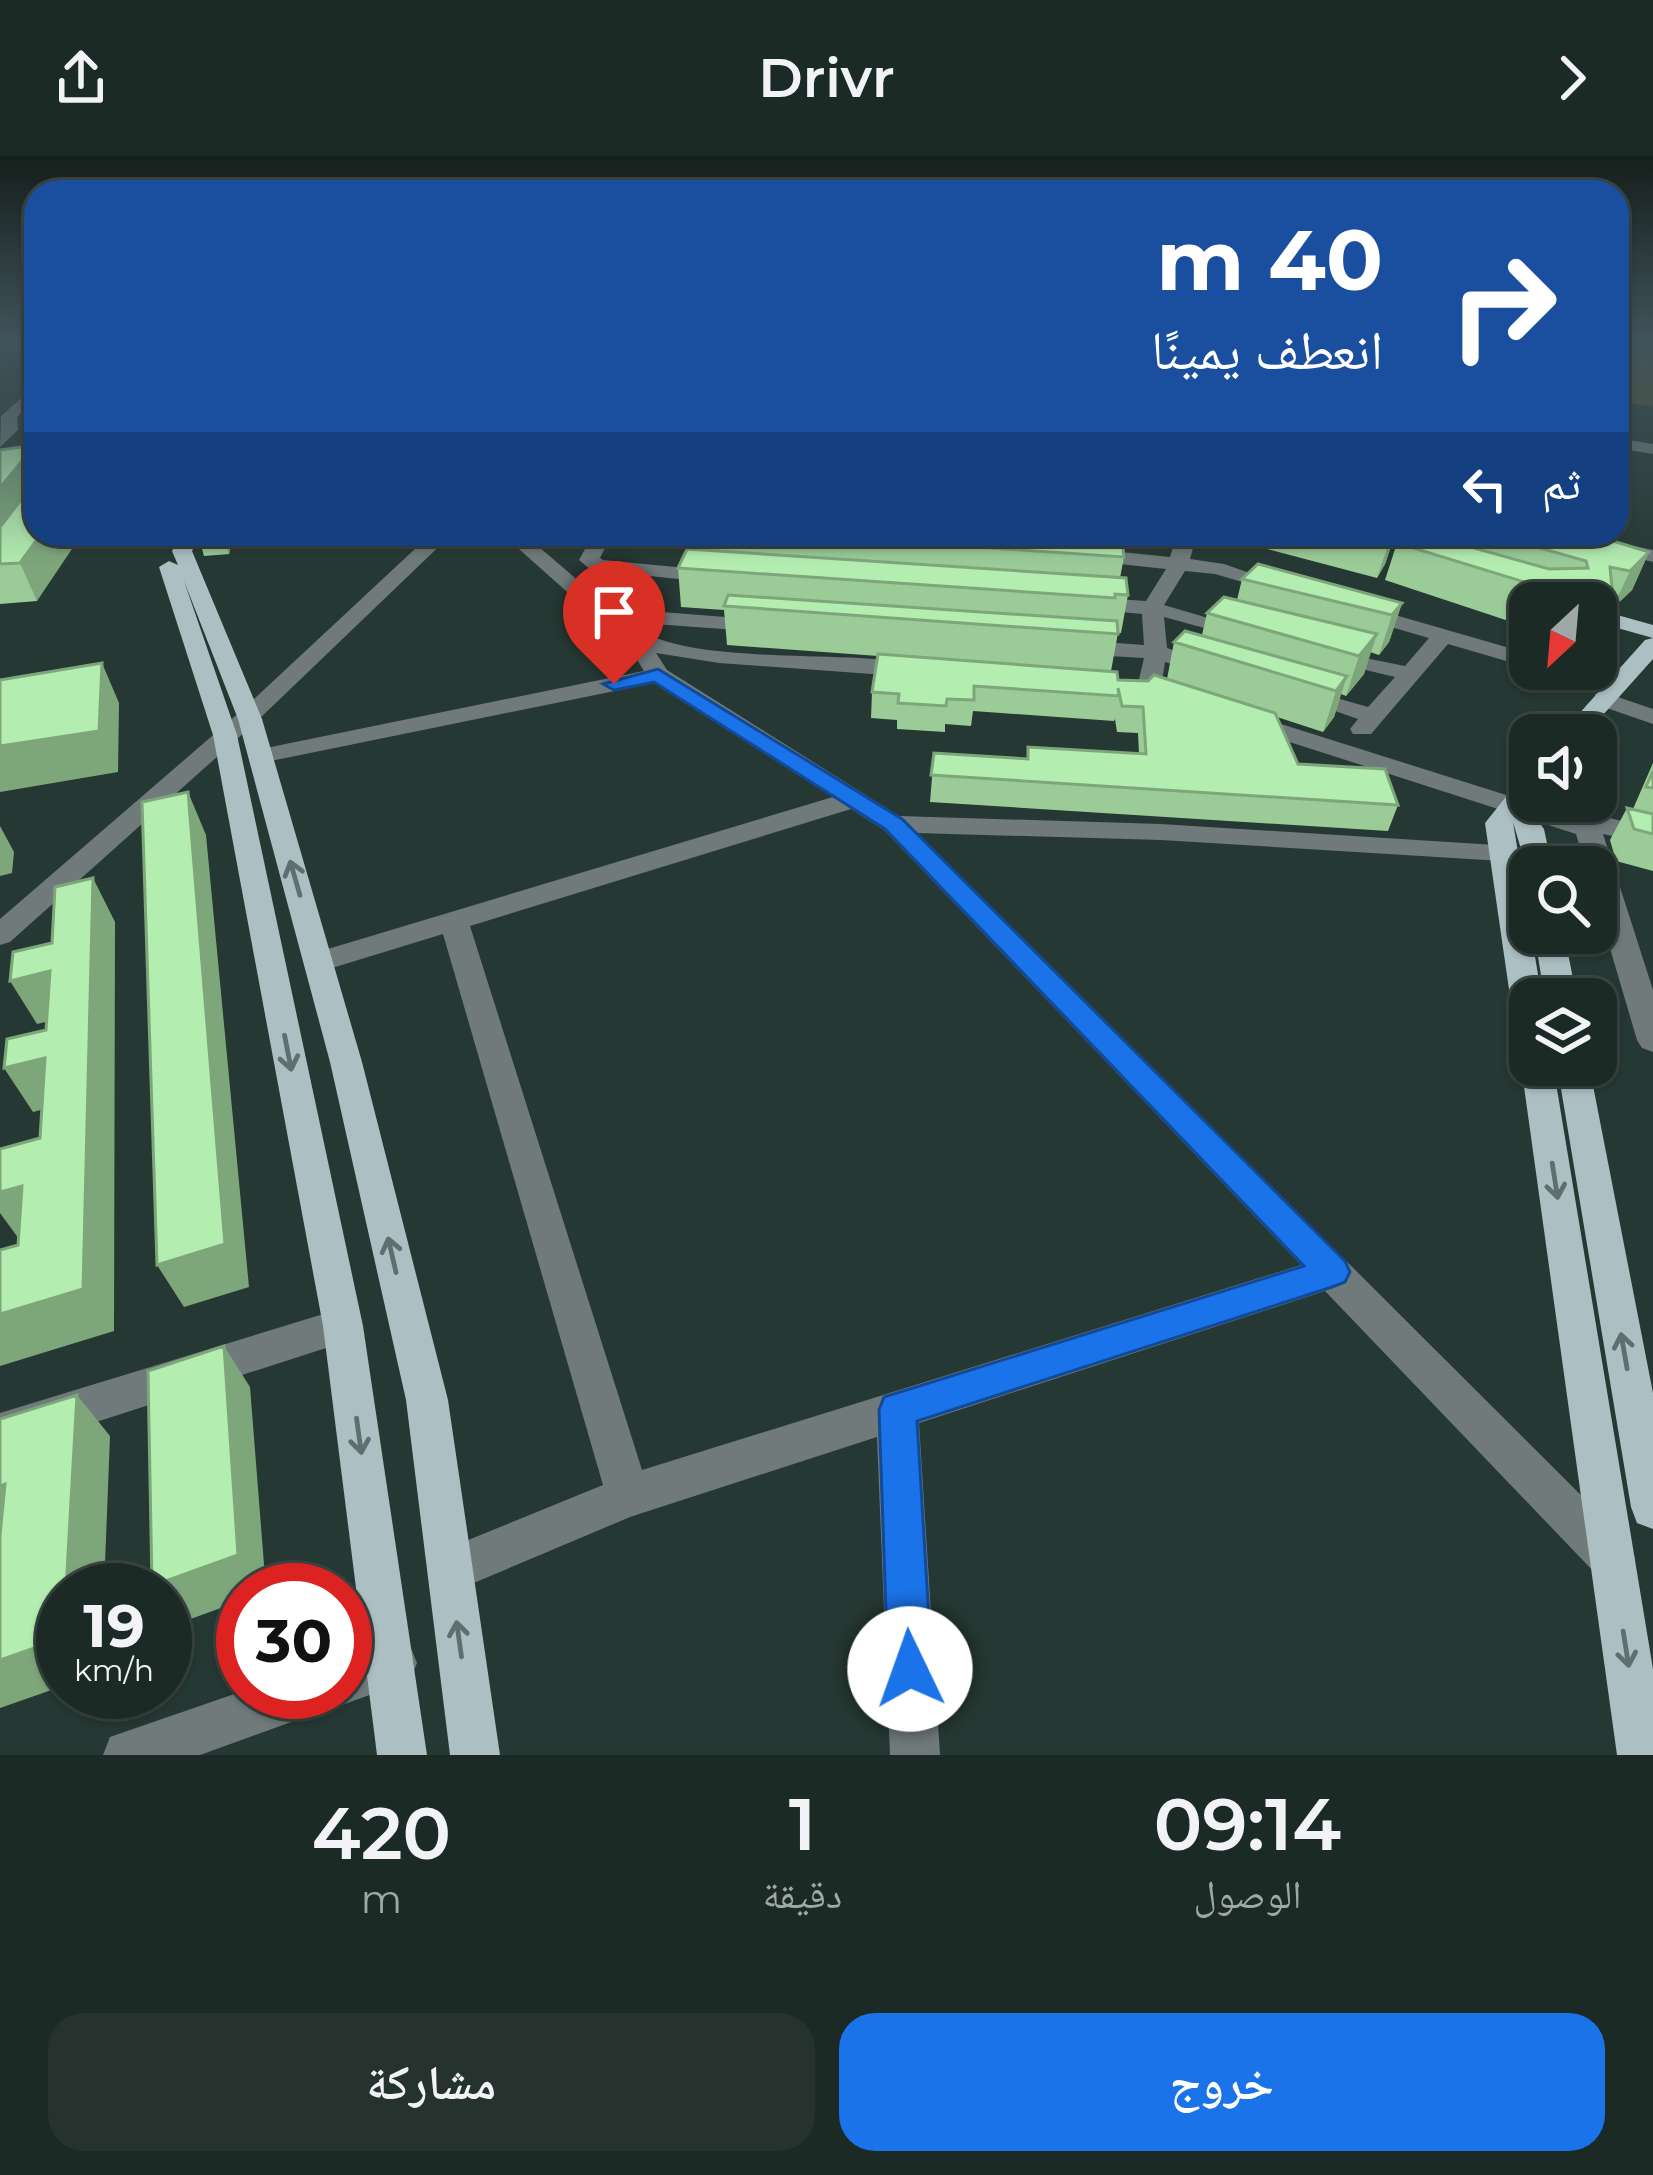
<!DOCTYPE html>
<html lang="ar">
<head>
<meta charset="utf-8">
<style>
  :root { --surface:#1c2a26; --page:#25322e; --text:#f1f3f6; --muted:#a0a7a7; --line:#3a4643; --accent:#1a73e8 }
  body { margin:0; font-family:Montserrat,"Noto Naskh Arabic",sans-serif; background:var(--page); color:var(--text); direction:rtl; height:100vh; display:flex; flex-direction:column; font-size:45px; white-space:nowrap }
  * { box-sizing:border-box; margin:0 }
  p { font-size:39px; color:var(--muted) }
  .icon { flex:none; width:66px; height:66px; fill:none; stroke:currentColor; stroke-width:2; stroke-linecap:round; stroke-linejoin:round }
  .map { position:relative; height:1599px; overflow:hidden; direction:ltr }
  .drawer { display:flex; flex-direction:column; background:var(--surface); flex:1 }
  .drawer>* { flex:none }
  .top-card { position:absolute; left:24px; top:24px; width:1605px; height:366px; border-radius:36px; box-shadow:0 3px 9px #0004,0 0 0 3px var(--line); direction:rtl; background:#1a4fa0; color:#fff; overflow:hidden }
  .needle { width:78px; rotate:206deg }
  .buttons { position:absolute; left:1509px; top:426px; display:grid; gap:24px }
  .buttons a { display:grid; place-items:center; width:108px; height:108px; border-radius:24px; background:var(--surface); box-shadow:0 3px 9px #0004,0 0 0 3px var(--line); font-size:60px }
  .speed { position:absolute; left:36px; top:1407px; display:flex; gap:24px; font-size:60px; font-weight:700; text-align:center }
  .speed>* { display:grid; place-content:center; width:156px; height:156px; border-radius:50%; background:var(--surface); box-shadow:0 3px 9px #0004,0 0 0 3px var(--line); line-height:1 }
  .speed small { font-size:30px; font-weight:400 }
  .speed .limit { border:18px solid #d22; background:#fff; color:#111 }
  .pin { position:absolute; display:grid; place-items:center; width:102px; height:102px; color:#fff; margin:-123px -51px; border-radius:50% 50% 50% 0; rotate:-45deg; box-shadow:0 0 12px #0007 }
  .pin .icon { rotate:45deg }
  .me { position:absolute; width:132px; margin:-66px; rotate:357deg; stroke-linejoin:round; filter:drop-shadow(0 0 9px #0008) }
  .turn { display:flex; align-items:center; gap:42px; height:252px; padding:0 48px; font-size:54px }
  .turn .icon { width:156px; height:156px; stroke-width:2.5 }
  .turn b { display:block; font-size:84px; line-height:102px }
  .then { display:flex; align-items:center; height:114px; padding:0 48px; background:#0003; gap:24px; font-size:45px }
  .eta { display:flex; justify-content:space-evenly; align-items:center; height:204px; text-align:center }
  .eta b { font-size:72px; font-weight:600; line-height:84px }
  .button { display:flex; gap:24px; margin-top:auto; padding:24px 48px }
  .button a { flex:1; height:138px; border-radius:36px; background:var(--accent); color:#fff; font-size:48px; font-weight:600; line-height:138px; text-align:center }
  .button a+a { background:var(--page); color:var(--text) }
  header { display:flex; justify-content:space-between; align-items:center; height:156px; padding:0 48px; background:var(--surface); font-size:54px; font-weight:600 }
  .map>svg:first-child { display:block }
  .green { fill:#515229 }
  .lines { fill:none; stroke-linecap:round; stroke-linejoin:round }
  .minor { fill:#707a7b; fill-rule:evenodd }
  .major { fill:#acbfc2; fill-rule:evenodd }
  .wall { fill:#9bcc97 }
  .shaded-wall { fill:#7ea67b }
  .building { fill:#b4edb0; stroke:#7ea67b; stroke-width:3 }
  .oneway { stroke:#5d6f6e }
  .route { fill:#1a73e8; stroke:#114b97; stroke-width:3 }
</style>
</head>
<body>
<header><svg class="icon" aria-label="forward" viewBox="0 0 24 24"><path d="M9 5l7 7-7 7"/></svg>Drivr<svg class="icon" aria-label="share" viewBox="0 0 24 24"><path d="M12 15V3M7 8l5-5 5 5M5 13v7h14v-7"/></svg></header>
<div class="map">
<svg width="1653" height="1599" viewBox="0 0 1653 1599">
  <rect width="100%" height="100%" fill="#263833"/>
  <path class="green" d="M1617,194L1653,195V250L1617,246Z"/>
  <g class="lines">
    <path class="minor" d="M36,229V243L17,261L18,274L0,291L1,260Z
      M1617,282L1653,288V298L1617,292Z
      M431,378H452L257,565L10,786L0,789V763L241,555Z
      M502,378H524L610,452L765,464L776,470L765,476L627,466C682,513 846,492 921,509V519L913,521L719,507L656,497L667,514L899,660L1161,668L1512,690L1516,696L1502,705L1161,684L917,677L1628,1386L1635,1402L1628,1418L1612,1425L1596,1418L1325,1135L919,1267L940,1599H890L877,1281L630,1361L450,1437L434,1430L427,1414L434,1398L603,1329L443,778L319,816L304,806L308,799L833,641L654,527L261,607L252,605L249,600L252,595L261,593L644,515L630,492ZM851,653L884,674L1301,1109L642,1314L470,770Z
      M593,378H622L608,386L600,402L603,404L717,415L727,421L717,427L591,414L579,404Z
      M660,378H743L745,381C728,392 677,389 660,378Z
      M1177,378H1197L1190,403L1224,408L1293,432L1283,438L1215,418L1185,415L1164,449L1252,475L1241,482L1164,461L1167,492L1222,513L1211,520L1165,506L1161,532L1149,539L1137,532L1144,502L1076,498L1065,491L1076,484L1144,489L1142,458L1088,453L1077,447L1088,441L1146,445L1166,413L1082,404L1072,398L1082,392L1170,401Z
      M1541,378H1578L1653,394V406Z
      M1357,448L1530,498V512L1448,488L1371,578H1353L1350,573L1358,563L1286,538L1298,531L1368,551L1395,521L1320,503V493L1405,510L1429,482L1349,459V449Z
      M1547,513H1582L1627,530L1615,537Z
      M1603,536L1653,553V568L1595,548V538Z
      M1249,558L1589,665L1606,661L1653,673V689L1603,678L1653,834V896L1642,892L1637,884L1596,745V711H1586L1576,678L1240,570L1237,565Z
      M343,1152L357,1158L363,1170L357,1182L0,1297V1257Z
      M393,1483L410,1490L417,1507L410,1524L345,1548L332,1543L327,1553L200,1599H103L110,1581L243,1535L345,1536V1500Z"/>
    <path class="major" d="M181,378H201L192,395L262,563L362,906L448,1244L500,1599H450L406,1244L330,906L238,563L184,425L237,579L363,1170L427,1599H377L323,1170L213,579L159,411L169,405L178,409L172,395Z
      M1596,453L1653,469V503L1585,579H1560L1645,484L1653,482L1596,466Z
      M1530,619L1526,648L1544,673L1552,711H1530L1528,717L1513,666L1542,843H1530V879L1519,876L1514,868L1485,667L1521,622Z
      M1534,777H1564L1577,843H1545Z
      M1530,899V909H1553L1653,1513V1599H1617L1521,909Z
      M1557,909H1589L1653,1237V1373L1637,1367L1631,1351Z"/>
  </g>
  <path class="wall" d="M0,294L37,445L0,448Z
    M198,378H234L229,398L204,400Z
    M696,378H1055L1124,401L1120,422L1128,439L1121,477H1118L1111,515L1118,524L1148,525L1167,523L1174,486L1202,479L1207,457L1237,444L1242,423L1402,447L1389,486L1379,499L1370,496L1364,518L1346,540L1341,538L1334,561L1323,576L1277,561L1298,608L1398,649L1388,675L930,646L934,597L1027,603L1028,591L1139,598L1138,577L1117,576L1115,563L1114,565L973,555L971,570L945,568V576L897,573V564L871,562L872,536L878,500L727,489L724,454L681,451L678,412L698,393Z
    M1210,378H1401L1394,391L1391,390L1385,408L1377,422Z
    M1441,378H1590L1649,396L1632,434L1612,453L1604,451L1596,468V447H1530V472L1385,424L1397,387L1440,382Z
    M1653,607V715L1616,705L1610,684L1627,652L1633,653Z"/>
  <path class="shaded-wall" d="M35,289L36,342L0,390V332Z
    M41,378H82L37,445L20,407Z
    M222,378H234L229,398Z
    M1395,378L1385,408L1377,422L1388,389Z
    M1649,396L1632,434L1612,453L1630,415Z
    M1612,432L1596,468V448Z
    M1402,447L1389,486L1379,499L1392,459Z
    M1377,478L1364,518L1346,540L1359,500Z
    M102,507L119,547L118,616L0,636V590Z
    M1347,520L1334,561L1323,576L1336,535Z
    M188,636L206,679L249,1131L184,1151L157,1109Z
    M0,670L14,696L12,717L0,720Z
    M93,722L115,766L114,1175L0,1210V1158L83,1133Z
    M50,815L75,859L37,868L10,825Z
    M45,902L72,946L33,956L4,912Z
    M22,1030L19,1083L0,1057V1036Z
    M224,1190L250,1231L266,1434H243V1444L185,1465L165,1444V1434H156L152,1430Z
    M77,1239L110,1280L104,1434H66Z
    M5,1328L0,1380V1330Z
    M63,1482V1530L0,1552V1504Z"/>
  <path class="building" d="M35,289L0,332V294Z
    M36,339V378H41L20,407L0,408V371L24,340Z
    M782,378H1055L1122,382L1124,401Z
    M1345,378H1394L1388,389Z
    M1411,378H1424L1549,413L1588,412L1586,405L1490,378H1590L1649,396L1630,415L1610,411L1612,432L1596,448L1397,387Z
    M687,393L1126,422L1128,439L1115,438V442L678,412Z
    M1258,408L1402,447L1392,459L1242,423Z
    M728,439L1117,465L1118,478L724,450Z
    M1224,441L1377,478L1359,500L1207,457Z
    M1185,475L1347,520L1336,535L1174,486Z
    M878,498L1117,516L1118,524L1148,525L1154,519L1275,557L1298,608L1385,613L1398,649L931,619L934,597L1028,603V591L1146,598L1143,551L1122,550L1118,532L1119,540L974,530V544L947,543L946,550L898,547L899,538L872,536Z
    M102,507L99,575L0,590V524Z
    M1653,615V632L1646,631Z
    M188,636L225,1088L157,1109L142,646Z
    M1627,652L1653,658V678L1634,673Z
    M93,722L83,1133L0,1158V1094L18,1089L22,1030L0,1036V993L40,982L45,902L4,912L7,883L46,874L50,815L10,825L13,796L52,787L55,731Z
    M224,1190L238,1399L152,1430L148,1215Z
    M77,1239L66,1434H63V1482L0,1504V1379L5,1328L0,1330V1263Z"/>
  <defs><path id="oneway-shaft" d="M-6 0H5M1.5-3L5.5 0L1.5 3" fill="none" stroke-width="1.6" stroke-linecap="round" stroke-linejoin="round" transform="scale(3)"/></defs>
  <g class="oneway">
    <use href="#oneway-shaft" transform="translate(295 722) rotate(-106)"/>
    <use href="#oneway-shaft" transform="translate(288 897) rotate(79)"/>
    <use href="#oneway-shaft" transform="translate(1555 1025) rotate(81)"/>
    <use href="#oneway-shaft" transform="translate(392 1099) rotate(-103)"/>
    <use href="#oneway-shaft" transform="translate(1624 1195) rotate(-100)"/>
    <use href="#oneway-shaft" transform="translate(359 1280) rotate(82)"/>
    <use href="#oneway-shaft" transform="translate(459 1483) rotate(-98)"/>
    <use href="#oneway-shaft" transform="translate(1626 1493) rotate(81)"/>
  </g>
  <linearGradient id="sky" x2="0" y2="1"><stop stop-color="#151f1c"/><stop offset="0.45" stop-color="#41535b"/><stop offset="1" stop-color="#41535b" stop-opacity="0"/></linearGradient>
  <rect width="1653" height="411" fill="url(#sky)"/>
  <path class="route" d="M658,513L902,663L1345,1105L1350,1116L1345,1126L1332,1131L917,1265L932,1513L926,1528L910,1534L895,1528L888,1513L879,1254L884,1241L1304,1110L885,673L654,526L614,534L603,528Z"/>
</svg>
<div class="buttons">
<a><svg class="needle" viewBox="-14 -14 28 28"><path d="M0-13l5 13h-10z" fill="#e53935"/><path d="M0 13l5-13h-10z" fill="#a0a7a7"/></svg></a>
<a><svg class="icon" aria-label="sound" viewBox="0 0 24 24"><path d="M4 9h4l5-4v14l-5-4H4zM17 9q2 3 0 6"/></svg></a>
<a><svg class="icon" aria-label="search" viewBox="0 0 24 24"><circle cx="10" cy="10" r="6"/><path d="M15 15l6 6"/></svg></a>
<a><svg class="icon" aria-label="layers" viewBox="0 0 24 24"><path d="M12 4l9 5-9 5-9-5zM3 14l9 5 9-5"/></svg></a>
</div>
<div class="speed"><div>19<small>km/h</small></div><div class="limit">30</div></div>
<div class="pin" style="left:614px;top:528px;background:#d93025"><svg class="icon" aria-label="arrive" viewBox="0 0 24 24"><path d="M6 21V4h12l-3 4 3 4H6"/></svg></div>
<svg class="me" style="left:910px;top:1513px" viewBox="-20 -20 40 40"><circle r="19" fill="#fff"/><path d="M0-13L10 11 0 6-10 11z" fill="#1a73e8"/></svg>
<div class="top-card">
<div class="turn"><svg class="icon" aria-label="right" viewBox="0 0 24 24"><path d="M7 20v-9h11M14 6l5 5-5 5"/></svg><div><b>40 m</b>انعطف يمينًا</div></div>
<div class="then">ثم<svg class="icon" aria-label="left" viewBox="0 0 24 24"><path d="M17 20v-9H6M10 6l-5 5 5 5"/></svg></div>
</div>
</div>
<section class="drawer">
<div class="eta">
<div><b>09:14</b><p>الوصول</p></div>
<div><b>1</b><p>دقيقة</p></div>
<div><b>420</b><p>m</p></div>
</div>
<div class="button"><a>خروج</a><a>مشاركة</a></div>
</section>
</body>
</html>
